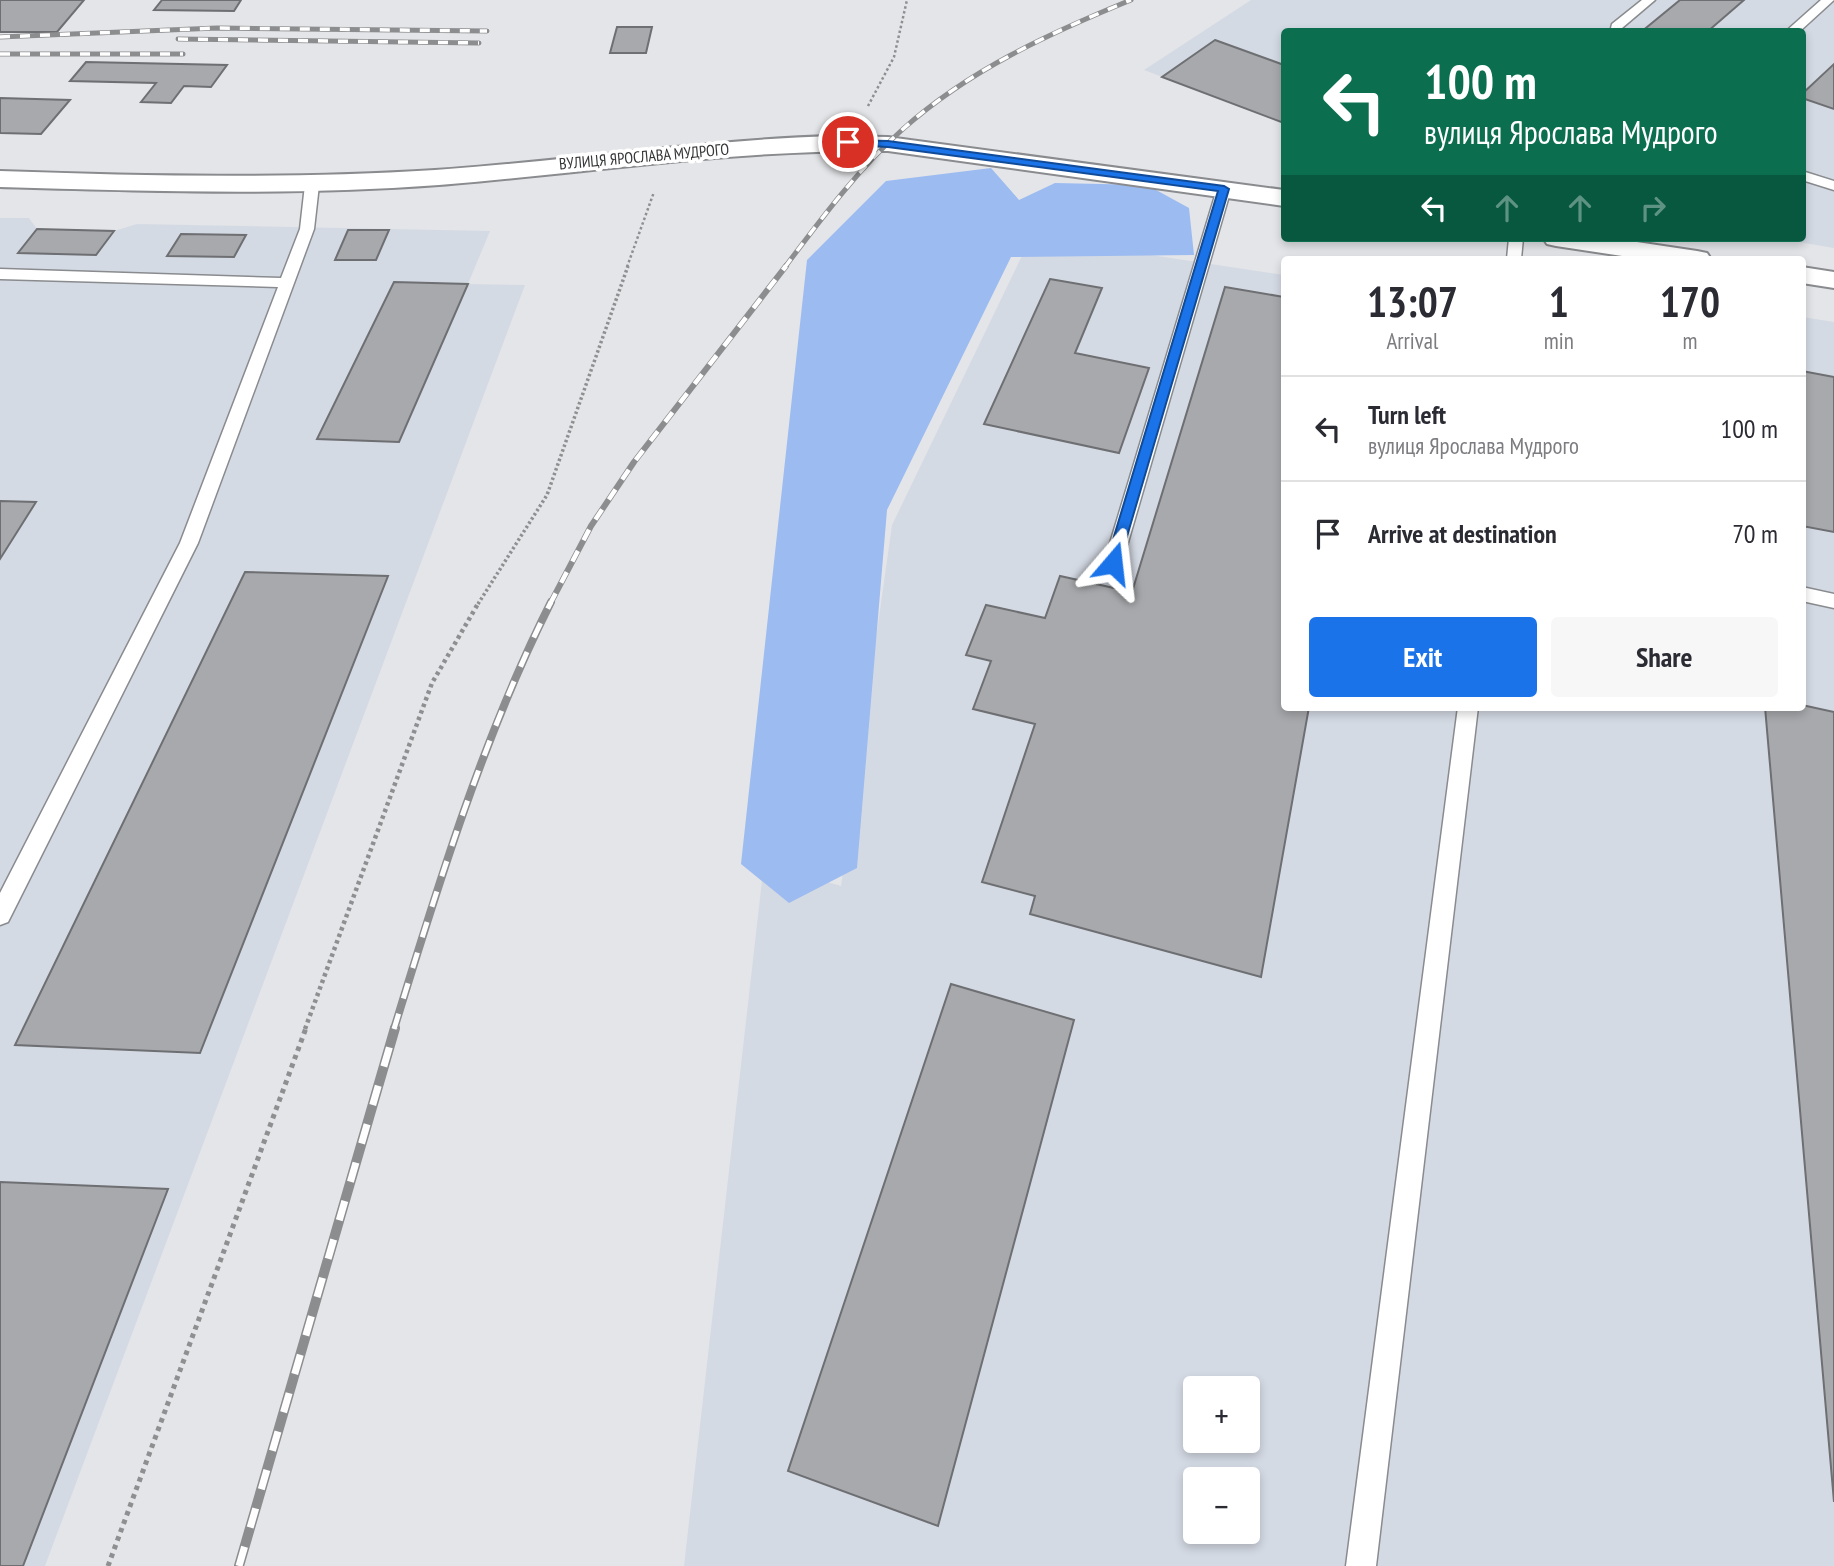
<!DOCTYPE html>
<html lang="en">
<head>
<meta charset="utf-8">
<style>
  :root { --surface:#fff; --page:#f7f7f7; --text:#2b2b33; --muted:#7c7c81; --line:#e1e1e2; --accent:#1a73e8 }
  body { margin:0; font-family:"PT Sans Narrow",sans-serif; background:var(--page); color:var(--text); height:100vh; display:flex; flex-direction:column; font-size:26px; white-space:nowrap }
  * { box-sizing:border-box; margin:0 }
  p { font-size:23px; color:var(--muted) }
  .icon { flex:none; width:38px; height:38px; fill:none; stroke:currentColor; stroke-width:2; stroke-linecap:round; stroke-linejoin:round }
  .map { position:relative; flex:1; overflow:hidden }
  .side { position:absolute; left:1281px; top:256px; width:525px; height:455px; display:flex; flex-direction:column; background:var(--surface); border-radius:7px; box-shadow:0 4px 10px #0003 }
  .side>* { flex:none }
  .guide { position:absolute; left:1281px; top:28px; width:525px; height:214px; border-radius:7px; box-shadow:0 4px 10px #0003; background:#0b6e4f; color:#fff; overflow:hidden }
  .tools { position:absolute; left:1183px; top:1376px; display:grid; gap:14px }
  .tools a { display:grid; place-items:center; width:77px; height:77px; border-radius:7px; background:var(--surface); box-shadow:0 4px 10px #0003; font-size:35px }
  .pin { position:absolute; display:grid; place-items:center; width:60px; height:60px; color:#fff; margin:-30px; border:4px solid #fff; border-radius:50%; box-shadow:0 2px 7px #0007 }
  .me { position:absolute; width:77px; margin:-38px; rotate:17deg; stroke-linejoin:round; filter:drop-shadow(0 0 5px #0008) }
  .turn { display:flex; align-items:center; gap:24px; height:147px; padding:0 28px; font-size:32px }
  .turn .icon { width:91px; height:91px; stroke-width:2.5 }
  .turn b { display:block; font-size:49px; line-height:60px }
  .lanes { display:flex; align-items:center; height:66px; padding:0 28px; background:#0003; justify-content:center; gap:35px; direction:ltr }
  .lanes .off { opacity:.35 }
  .eta { display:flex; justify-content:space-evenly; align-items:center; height:119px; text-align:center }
  .eta b { font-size:42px; font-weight:700; line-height:49px }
  .action { display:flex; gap:14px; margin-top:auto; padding:14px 28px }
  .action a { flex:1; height:80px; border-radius:7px; background:var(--accent); color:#fff; font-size:28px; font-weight:700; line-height:80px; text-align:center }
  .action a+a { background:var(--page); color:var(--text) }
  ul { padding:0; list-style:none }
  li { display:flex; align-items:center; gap:21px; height:105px; padding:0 28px; border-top:2px solid var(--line) }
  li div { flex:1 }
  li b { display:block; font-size:26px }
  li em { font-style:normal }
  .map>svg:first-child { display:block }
  .built { fill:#d4dae4; fill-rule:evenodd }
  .green { fill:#9cbbf0 }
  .building { fill:#a7a9ac; stroke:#6e6f72; stroke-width:2 }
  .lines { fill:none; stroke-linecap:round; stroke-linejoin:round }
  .service-casing { stroke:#898b8e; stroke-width:3 }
  .tertiary-casing { stroke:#898b8e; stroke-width:4 }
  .path-far3 { stroke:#8e8f91; stroke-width:2.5; stroke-dasharray:2.5 2.5; stroke-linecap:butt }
  .path-far2 { stroke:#8e8f91; stroke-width:3.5; stroke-dasharray:2.5 2.5; stroke-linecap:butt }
  .path-far1 { stroke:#8e8f91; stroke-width:4.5; stroke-dasharray:3.5 3.5; stroke-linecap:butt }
  .path { stroke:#8e8f91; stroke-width:5; stroke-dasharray:4.5 4.5; stroke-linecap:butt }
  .service { fill:#fff; fill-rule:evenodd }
  .tertiary { fill:#fff; fill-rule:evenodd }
  .rail-far3-casing { stroke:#8c8d8f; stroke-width:5 }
  .rail-far2-casing { stroke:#8c8d8f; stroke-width:6 }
  .rail-far1-casing { stroke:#8c8d8f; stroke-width:8 }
  .rail-casing { stroke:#8c8d8f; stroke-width:10 }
  .rail-far3 { stroke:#fff; stroke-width:3.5; stroke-dasharray:10; stroke-linecap:butt }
  .rail-far2 { stroke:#fff; stroke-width:4.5; stroke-dasharray:12; stroke-linecap:butt }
  .rail-far1 { stroke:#fff; stroke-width:5; stroke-dasharray:16; stroke-linecap:butt }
  .rail { stroke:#fff; stroke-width:7; stroke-dasharray:20; stroke-linecap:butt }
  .route { fill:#1a73e8; stroke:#114b97; stroke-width:2 }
  .labels { text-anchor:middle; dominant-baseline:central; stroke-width:7; stroke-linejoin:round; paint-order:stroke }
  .far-street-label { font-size:16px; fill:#363738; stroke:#fff }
</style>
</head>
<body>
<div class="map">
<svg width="1834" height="1566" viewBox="0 0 1834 1566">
  <rect width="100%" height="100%" fill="#e4e5e8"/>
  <path class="built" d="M1251,0H1834V248L1775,238H1802V32H1284V123L1144,70Z
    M0,218H29L37,229L114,231L137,224L490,231L468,284L525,285L45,1566H0Z
    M1031,237L1284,275V707H1802L1803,317L1834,322V1566H684L764,863L841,886L892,525ZM1195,1388H1248V1440H1195ZM1195,1479H1248V1531H1195Z"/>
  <path class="green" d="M991,168L1019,200L1055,183L1147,185L1189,208L1194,255L1011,257L887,510L857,868L789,903L741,864L807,260L886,181Z"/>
  <path class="building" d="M0,0H84L57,32H0Z
    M162,0H241L234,11L154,10Z
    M1680,0H1744L1707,32H1641Z
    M617,27H652L646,53H610Z
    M1215,40L1284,65V123L1162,77Z
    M86,62L227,65L211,87L184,86L171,103L141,102L156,83L70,81Z
    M1834,64V109L1802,98V94Z
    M0,98L70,100L41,134L0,133Z
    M37,229L114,231L96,255L18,253Z
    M348,230H389L376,260H335Z
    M181,234L246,235L234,257L167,256Z
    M1050,279L1102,288L1075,353L1149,368L1119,453L984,424Z
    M394,282L468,284L399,442L317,439Z
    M1225,287L1284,297V707H1309L1261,977L1030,914L1035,896L982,882L1035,724L973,709L991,661L966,655L986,605L1045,618L1060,576L1132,592Z
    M1802,371L1834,377V532L1802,526Z
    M0,501L36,502L0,559Z
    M245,572L388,576L200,1053L15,1045Z
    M1802,705L1834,712V1502L1765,707Z
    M951,984L1074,1020L938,1526L788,1471Z
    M0,1182L168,1189L23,1566H0Z"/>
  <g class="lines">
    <g class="service-casing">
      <path id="service" d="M1642,0H1655L1622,28V32H1610L1612,24Z
        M1821,0H1834L1799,32H1785Z
        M1802,171L1834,181V190L1802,180Z
        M312,181L319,185L314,229L198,543L8,922L0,925V893L180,543L278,287L0,279V269L281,278L300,229L305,185Z
        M1224,185L1231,189L1122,563L1120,568H1106L1104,563L1217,189Z
        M1509,238H1523L1521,259H1507Z
        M1802,587L1834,594V608L1802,601Z
        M1458,707H1478L1376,1566H1346Z"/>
    </g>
    <g class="tertiary-casing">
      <path id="tertiary" d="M832,136L888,137L1284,190V206L888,151C737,149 589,173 439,185C293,196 146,191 0,187V171C145,176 290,179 435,170C568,161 699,140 832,136Z
        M1543,238H1610L1697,251L1707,253L1711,259H1642L1556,246L1547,244Z
        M1802,267L1834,272V288L1802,283Z"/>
    </g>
    <path class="path-far3" d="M868,106L894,57L907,0
      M627,267L654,192"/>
    <path class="path-far2" d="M478,604L547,495L628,266"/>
    <path class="path-far1" d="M305,1029L432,683L479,602"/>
    <path class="path" d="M108,1566L306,1028"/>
    <use href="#service" class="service"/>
    <use href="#tertiary" class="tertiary"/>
    <g class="rail-far3-casing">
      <path id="rail-far3" d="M0,37L217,28L487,31
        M178,39L479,43
        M0,54H183
        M785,267C821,219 858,169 903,129C969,70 1050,33 1131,0"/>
    </g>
    <g class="rail-far2-casing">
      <path id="rail-far2" d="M550,604L591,526L634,462L786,266"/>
    </g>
    <g class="rail-far1-casing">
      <path id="rail-far1" d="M394,1029C438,885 483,737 551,602"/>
    </g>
    <g class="rail-casing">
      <path id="rail" d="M239,1566L395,1028"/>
    </g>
    <use href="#rail-far3" class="rail-far3"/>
    <use href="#rail-far2" class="rail-far2"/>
    <use href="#rail-far1" class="rail-far1"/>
    <use href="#rail" class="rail"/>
  </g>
  <path class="route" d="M845,140L888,141L1224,186L1229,189L1118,567L1113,568L1106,563L1218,191L888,147L848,145L845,144Z"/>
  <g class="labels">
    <g class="far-street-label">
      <text transform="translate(644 156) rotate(-5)">ВУЛИЦЯ ЯРОСЛАВА МУДРОГО</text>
    </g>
  </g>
</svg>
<div class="tools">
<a>+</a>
<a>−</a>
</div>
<div class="pin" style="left:848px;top:142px;background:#d93025"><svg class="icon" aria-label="arrive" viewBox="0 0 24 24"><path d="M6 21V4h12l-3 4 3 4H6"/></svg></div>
<svg class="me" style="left:1113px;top:563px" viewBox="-20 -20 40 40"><path d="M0-17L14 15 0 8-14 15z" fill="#1a73e8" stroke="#fff" stroke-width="4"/></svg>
<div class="guide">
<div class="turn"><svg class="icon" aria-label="left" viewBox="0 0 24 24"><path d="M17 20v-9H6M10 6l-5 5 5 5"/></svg><div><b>100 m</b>вулиця Ярослава Мудрого</div></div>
<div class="lanes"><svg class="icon" aria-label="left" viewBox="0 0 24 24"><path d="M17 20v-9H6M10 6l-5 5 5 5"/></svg><svg class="icon off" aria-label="ahead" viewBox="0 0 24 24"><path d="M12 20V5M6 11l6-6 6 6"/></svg><svg class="icon off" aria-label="ahead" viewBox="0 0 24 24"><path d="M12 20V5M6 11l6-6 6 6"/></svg><svg class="icon off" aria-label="right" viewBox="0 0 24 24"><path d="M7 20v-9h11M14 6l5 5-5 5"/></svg></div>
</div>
<section class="side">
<div class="eta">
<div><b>13:07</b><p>Arrival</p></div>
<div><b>1</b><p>min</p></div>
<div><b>170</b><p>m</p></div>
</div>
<ul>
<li><svg class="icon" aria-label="left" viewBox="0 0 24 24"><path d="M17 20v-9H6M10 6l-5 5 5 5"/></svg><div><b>Turn left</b><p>вулиця Ярослава Мудрого</p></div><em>100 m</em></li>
<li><svg class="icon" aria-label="arrive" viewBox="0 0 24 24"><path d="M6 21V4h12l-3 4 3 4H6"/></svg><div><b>Arrive at destination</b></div><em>70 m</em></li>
</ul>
<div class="action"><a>Exit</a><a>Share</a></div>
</section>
</div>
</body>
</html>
